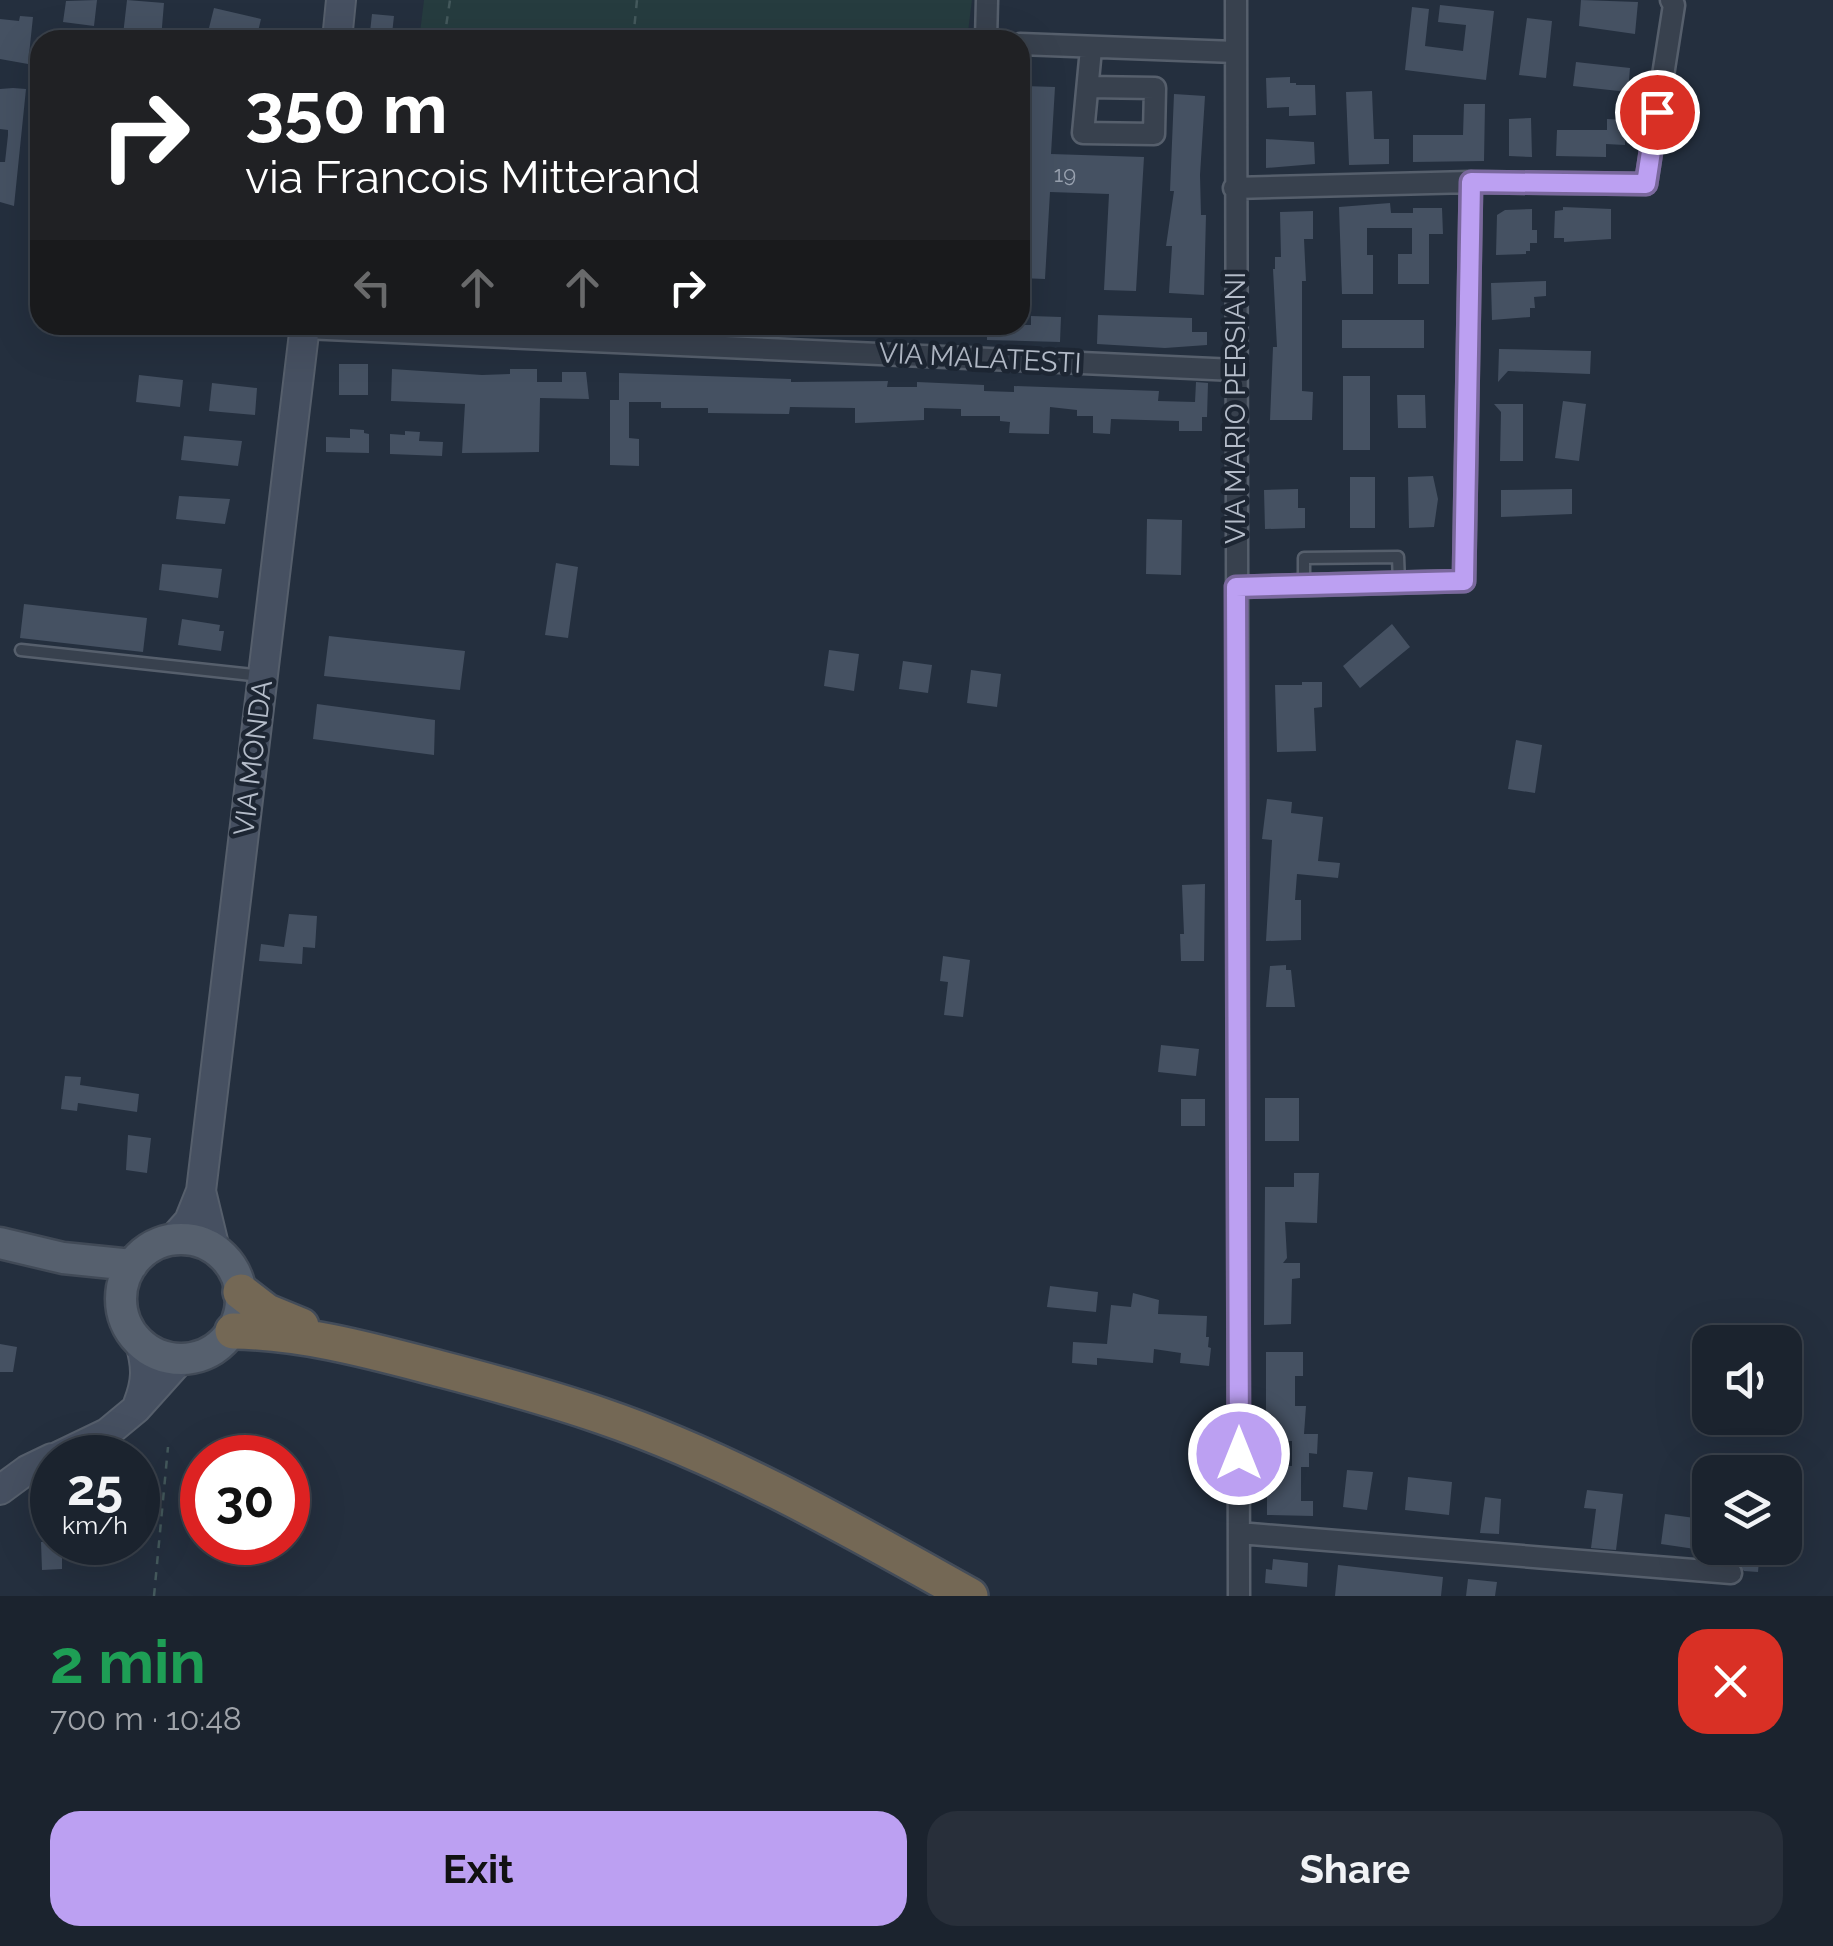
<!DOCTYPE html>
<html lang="en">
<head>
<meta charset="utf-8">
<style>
  :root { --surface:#1b232e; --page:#282f3a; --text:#f1f3f6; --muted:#a0a4aa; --line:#39404a; --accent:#bca0f2 }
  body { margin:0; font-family:Raleway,sans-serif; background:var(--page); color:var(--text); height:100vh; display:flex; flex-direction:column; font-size:38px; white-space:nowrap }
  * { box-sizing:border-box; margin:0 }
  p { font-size:32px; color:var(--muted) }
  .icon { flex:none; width:55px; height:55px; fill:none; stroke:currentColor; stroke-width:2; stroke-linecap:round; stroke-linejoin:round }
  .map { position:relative; height:1596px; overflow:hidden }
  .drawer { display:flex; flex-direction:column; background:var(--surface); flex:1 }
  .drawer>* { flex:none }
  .hud { position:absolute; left:30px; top:30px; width:1000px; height:305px; border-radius:30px; box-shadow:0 10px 40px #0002,0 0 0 2px var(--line); background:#202124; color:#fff; overflow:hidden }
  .controls { position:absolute; left:1692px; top:1325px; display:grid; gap:20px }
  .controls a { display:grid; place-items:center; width:110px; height:110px; border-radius:20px; background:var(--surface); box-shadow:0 10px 40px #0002,0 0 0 2px var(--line); font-size:50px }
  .speed { position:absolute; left:30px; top:1435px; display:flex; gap:20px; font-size:50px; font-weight:700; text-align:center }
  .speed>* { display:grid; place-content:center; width:130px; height:130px; border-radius:50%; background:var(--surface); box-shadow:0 10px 40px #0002,0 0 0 2px var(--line); line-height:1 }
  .speed small { font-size:25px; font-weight:400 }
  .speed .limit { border:15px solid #d22; background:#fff; color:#111 }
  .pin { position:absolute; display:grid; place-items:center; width:85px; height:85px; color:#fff; margin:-42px; border:5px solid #fff; border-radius:50%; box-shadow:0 2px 10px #0007 }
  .me { position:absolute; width:110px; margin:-55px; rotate:0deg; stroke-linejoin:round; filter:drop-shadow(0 0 8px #0008) }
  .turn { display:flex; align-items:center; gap:35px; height:210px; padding:0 50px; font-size:45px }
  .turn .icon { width:130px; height:130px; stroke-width:2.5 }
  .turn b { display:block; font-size:70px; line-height:85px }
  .lanes { display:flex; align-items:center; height:95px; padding:0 50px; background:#0003; justify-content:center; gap:50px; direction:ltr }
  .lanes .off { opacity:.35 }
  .round { display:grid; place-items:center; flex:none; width:105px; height:105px; border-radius:30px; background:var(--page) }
  .summary { display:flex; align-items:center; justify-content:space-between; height:170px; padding:0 50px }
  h1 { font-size:60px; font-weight:700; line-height:75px; color:#1e9e55 }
  .cta { display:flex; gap:20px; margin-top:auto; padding:20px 50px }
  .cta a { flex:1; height:115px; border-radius:30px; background:var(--accent); color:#111; font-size:40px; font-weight:700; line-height:115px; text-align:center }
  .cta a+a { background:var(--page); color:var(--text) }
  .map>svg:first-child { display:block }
  .green { fill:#263c3f }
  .building { fill:#455162 }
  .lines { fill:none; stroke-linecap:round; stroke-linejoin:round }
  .lane-casing { stroke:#565f6c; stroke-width:15 }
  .street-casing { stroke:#565f6c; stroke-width:25 }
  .secondary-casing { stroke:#565f6c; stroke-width:32 }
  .primary-casing { stroke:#414a57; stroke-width:35 }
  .highway-casing { stroke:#434c59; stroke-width:40 }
  .path { stroke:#44595c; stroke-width:2.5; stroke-dasharray:8 8; stroke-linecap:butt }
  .lane { stroke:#38414e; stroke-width:10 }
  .street { stroke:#38414e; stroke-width:20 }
  .secondary { stroke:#465061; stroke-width:28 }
  .primary { stroke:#56606e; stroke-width:30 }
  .highway { stroke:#746855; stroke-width:35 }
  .route-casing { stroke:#7a689d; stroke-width:25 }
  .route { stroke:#bca0f2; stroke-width:18 }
  .labels { text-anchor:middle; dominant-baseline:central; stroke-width:9; stroke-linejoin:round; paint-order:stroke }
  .number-label { font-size:22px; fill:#98a1af }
  .street-label { font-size:28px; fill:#b4bcc9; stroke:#1d2633 }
</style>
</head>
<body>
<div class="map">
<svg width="1833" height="1596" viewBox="0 0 1833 1596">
  <rect width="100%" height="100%" fill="#242f3e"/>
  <path class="green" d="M424,0H972L967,40H419Z"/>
  <path class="building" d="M97,0L94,26L63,22L66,1Z
    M127,0L164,3L161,39L135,38L123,35Z
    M1581,0L1638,2L1635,34L1579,26Z
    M1440,5L1494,11L1486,80L1405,70L1412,7L1429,9L1425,46L1463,51L1466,25L1438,22Z
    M214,8L261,19L256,40H224L207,36Z
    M372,14L394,16L392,34L370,32Z
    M20,16L33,17L28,64L0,59V19L19,21Z
    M1527,18L1552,21L1546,78L1519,75Z
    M1576,62L1630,68L1628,92L1573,86Z
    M1290,77V83H1296V85H1315L1316,115L1289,116V107L1267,108L1266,78Z
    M1024,86L1055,87L1051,154L1144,157L1136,291L1104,290L1109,194L1050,192L1045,279L1020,278V146Z
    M13,88L26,89L14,206L0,202V162H5L8,135V130L0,129V89Z
    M1372,91L1374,139H1389V164L1349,165L1346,92Z
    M1174,94L1205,96L1200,175L1201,215H1206L1204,295L1169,293L1172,246H1166L1174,191H1170Z
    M1464,104H1485L1484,161L1413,162V135H1463Z
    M1531,118L1532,157L1509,156V119Z
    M1607,119L1625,120V145L1606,144V157L1556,156L1557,130H1607Z
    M1266,139L1314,142L1315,164L1266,168Z
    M1390,203L1391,213H1413V208H1442L1443,234H1429V284H1398V254H1412V228H1367V255H1373V294H1342L1339,207Z
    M1563,207L1611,209V239L1564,242V238H1554L1555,211L1563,210Z
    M1532,209V230H1537V243H1530V251H1526V254L1496,255L1497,215L1505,210Z
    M1313,211V239H1304L1306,281H1302V391L1313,392L1312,420H1270L1273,347H1277L1273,269H1275V257H1281L1280,212Z
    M1546,281V296L1534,297L1535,308H1530V317L1492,320L1491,283Z
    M1098,315L1192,318V332H1207V345L1165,348L1097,344Z
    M1031,316L1061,317L1060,342L987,340V325H1031Z
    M1342,320H1424V348H1342Z
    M1499,349L1591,351L1590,374L1508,371L1498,382Z
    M339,364H368V395H339Z
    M392,369L482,375L510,374V369H537V382H562V372H586L589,399L540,398L539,452L462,453L465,404L391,401Z
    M619,373L791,379V382L888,381L887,387H917V382L984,385V391L1014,392V386L1159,391L1158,401L1195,402L1196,382L1208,383L1207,417H1202V431H1179V421L1111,419L1110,434L1093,433V416H1077V410L1050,407L1049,434L1009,433L1010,422L1000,421V416H961V409L924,408V420L855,423V408L790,407L789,414L708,413V408H661V402H629V438L639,439V466L610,465V400H619Z
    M139,375L183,380L180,407L136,402Z
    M1343,376H1370V450H1343Z
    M212,383L257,388L255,415L209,411Z
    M1397,395H1425L1426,428H1398Z
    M1563,401L1586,404L1579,461L1555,458Z
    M1494,404H1523V461H1500L1501,412Z
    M350,429L364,430V433L369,434V453L326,452V437L350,438Z
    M405,431L420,432L419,441L443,442L442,456L390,454V434L405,435Z
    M184,436L242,441L238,466L181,460Z
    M1433,476L1438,499L1434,527L1409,528L1408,477Z
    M1350,477H1375V528H1350Z
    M1298,489V508H1305V528L1265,529L1264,490Z
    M1572,489V514L1501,517V490Z
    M179,496L230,499L225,524L176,519Z
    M1147,519L1182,520L1181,575L1146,574Z
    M556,563L578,567L568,638L545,635Z
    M162,564L222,569L218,598L159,590Z
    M24,604L147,618L143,652L20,638Z
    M182,619L220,625L219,631H224L221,651L178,645Z
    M1392,624L1410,647L1360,688L1343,666Z
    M329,636L465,651L460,690L324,676Z
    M829,650L859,654L854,691L824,686Z
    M903,661L932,665L928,693L899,689Z
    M971,670L1001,674L997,707L967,703Z
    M1302,682H1322V707L1314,708L1316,751L1277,752L1275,685H1302Z
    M317,704L435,720L434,755L313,739Z
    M1516,740L1542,745L1535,793L1508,789Z
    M1267,799L1292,802L1291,813L1323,817L1318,861L1340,863L1338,878L1297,874L1295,900H1301V940L1266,941L1272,840L1262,839Z
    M1205,884L1204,961H1181L1180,934H1184L1182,885Z
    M289,914L317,916L315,948L303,947L302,964L259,961L261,944L284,947Z
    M943,956L970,960L963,1017L944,1015L948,982L940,981Z
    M1286,965V970H1291L1295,1007H1266L1270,966Z
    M1161,1045L1199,1049L1196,1076L1158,1072Z
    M65,1076L81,1077L80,1085L139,1094L137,1112L78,1103L77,1111L61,1109Z
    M1265,1098H1299V1141H1265Z
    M1181,1099H1205V1126H1181Z
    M128,1135L151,1138L147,1173L126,1170Z
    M1294,1173H1319L1317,1223L1285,1222L1287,1258L1283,1263H1300V1278L1292,1279L1291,1324L1264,1325L1265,1187H1294Z
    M1050,1286L1098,1292L1096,1312L1047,1307Z
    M1133,1293L1159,1300L1158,1314L1207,1316L1206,1337H1209L1208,1347L1211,1348L1209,1366L1180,1363L1181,1353L1154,1349L1153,1363L1097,1358V1365L1072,1363L1073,1342L1107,1344L1111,1305L1131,1307Z
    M0,1344L17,1347L13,1372H0Z
    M1266,1352H1303V1376H1295V1406H1306L1304,1434H1318L1317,1454L1309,1453V1467H1301V1501H1313V1516L1267,1515V1466H1292V1441H1266Z
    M1347,1470L1373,1472L1367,1510L1343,1507Z
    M1408,1477L1452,1482L1449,1515L1405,1510Z
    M1587,1490L1623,1494L1616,1550L1591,1548L1596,1509L1584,1508Z
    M1485,1497L1501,1499L1499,1534L1480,1533Z
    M1665,1514L1710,1520V1543L1696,1541L1695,1549L1661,1544Z
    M41,1542H62V1569L42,1570Z
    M1735,1548H1760L1758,1572L1744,1571L1734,1560Z
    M1273,1559L1308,1563L1307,1587L1265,1583L1266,1569L1272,1570Z
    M1338,1565L1443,1577L1441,1596H1335Z
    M1468,1579L1497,1582L1495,1596H1466Z"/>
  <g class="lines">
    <g class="lane-casing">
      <path id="lane" d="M1304,585V558L1398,557L1399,582
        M21,650L262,676"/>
    </g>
    <g class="street-casing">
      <path id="street" d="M1236,0L1239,1596
        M986,40L987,0
        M1020,44L1235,52
        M1088,87L1155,88L1154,134L1083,133L1091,49
        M1234,188L1471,182L1646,184L1674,5L1671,0
        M305,328L1235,370
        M1237,587L1464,581L1471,182
        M1239,1533L1731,1573"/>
    </g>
    <g class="secondary-casing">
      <path id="secondary" d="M337,40L341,0
        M201,1191L215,1249
        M173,1239L189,1221L201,1191L305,325
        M138,1404C147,1381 147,1367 140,1343
        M55,1458L107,1433L136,1409L180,1360
        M0,1490L27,1470L52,1458"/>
    </g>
    <g class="primary-casing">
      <path id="primary" d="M121 1299a60 60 0 1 1 120 0a60 60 0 1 1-120 0Z
        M0,1243L63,1258L132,1265"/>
    </g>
    <g class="highway-casing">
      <path id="highway" d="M241,1292L267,1312L301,1326
        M233,1331C305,1332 372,1351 441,1369C495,1383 550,1398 602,1416C731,1460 852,1530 970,1596"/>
    </g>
    <path class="path" d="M444,40L450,0
      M633,40L637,0
      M154,1596L168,1447"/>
    <use href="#lane" class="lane"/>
    <use href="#street" class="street"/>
    <use href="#secondary" class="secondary"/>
    <use href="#primary" class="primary"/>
    <use href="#highway" class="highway"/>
  </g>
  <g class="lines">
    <g class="route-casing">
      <path id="route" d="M1239,1454L1236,587L1464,581L1471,182L1646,184L1657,112"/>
    </g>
    <use href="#route" class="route"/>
  </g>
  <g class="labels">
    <g class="number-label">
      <text x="1065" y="174">19</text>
    </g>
    <g class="street-label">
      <text transform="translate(980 358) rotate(3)">VIA MALATESTI</text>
      <text transform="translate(1235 408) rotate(-90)">VIA MARIO PERSIANI</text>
      <text transform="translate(253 758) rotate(-83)">VIA MONDA</text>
    </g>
  </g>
</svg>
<div class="controls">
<a><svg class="icon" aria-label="sound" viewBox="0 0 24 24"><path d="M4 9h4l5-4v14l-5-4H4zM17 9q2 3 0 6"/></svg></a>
<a><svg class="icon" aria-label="layers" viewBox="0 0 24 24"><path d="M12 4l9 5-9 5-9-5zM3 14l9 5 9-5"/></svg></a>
</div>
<div class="speed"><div>25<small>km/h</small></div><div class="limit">30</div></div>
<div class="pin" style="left:1657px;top:112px;background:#d93025"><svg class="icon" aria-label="arrive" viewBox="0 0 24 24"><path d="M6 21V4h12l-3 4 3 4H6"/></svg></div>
<svg class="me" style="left:1239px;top:1454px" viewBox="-20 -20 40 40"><circle r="17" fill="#bca0f2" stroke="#fff" stroke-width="3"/><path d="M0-11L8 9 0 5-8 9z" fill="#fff"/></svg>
<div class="hud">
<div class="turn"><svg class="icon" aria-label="right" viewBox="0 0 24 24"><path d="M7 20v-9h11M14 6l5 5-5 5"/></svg><div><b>350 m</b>via Francois Mitterand</div></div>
<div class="lanes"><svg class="icon off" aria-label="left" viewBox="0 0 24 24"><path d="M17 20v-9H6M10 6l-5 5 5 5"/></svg><svg class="icon off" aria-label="ahead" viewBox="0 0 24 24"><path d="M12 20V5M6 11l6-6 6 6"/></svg><svg class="icon off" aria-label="ahead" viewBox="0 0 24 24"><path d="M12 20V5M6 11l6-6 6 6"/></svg><svg class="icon" aria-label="right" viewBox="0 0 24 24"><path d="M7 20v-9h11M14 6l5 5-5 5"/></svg></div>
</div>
</div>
<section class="drawer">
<div class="summary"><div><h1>2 min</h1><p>700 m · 10:48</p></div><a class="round" style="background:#d93025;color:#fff"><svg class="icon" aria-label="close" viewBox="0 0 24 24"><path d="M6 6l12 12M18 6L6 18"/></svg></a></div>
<div class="cta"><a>Exit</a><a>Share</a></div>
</section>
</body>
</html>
